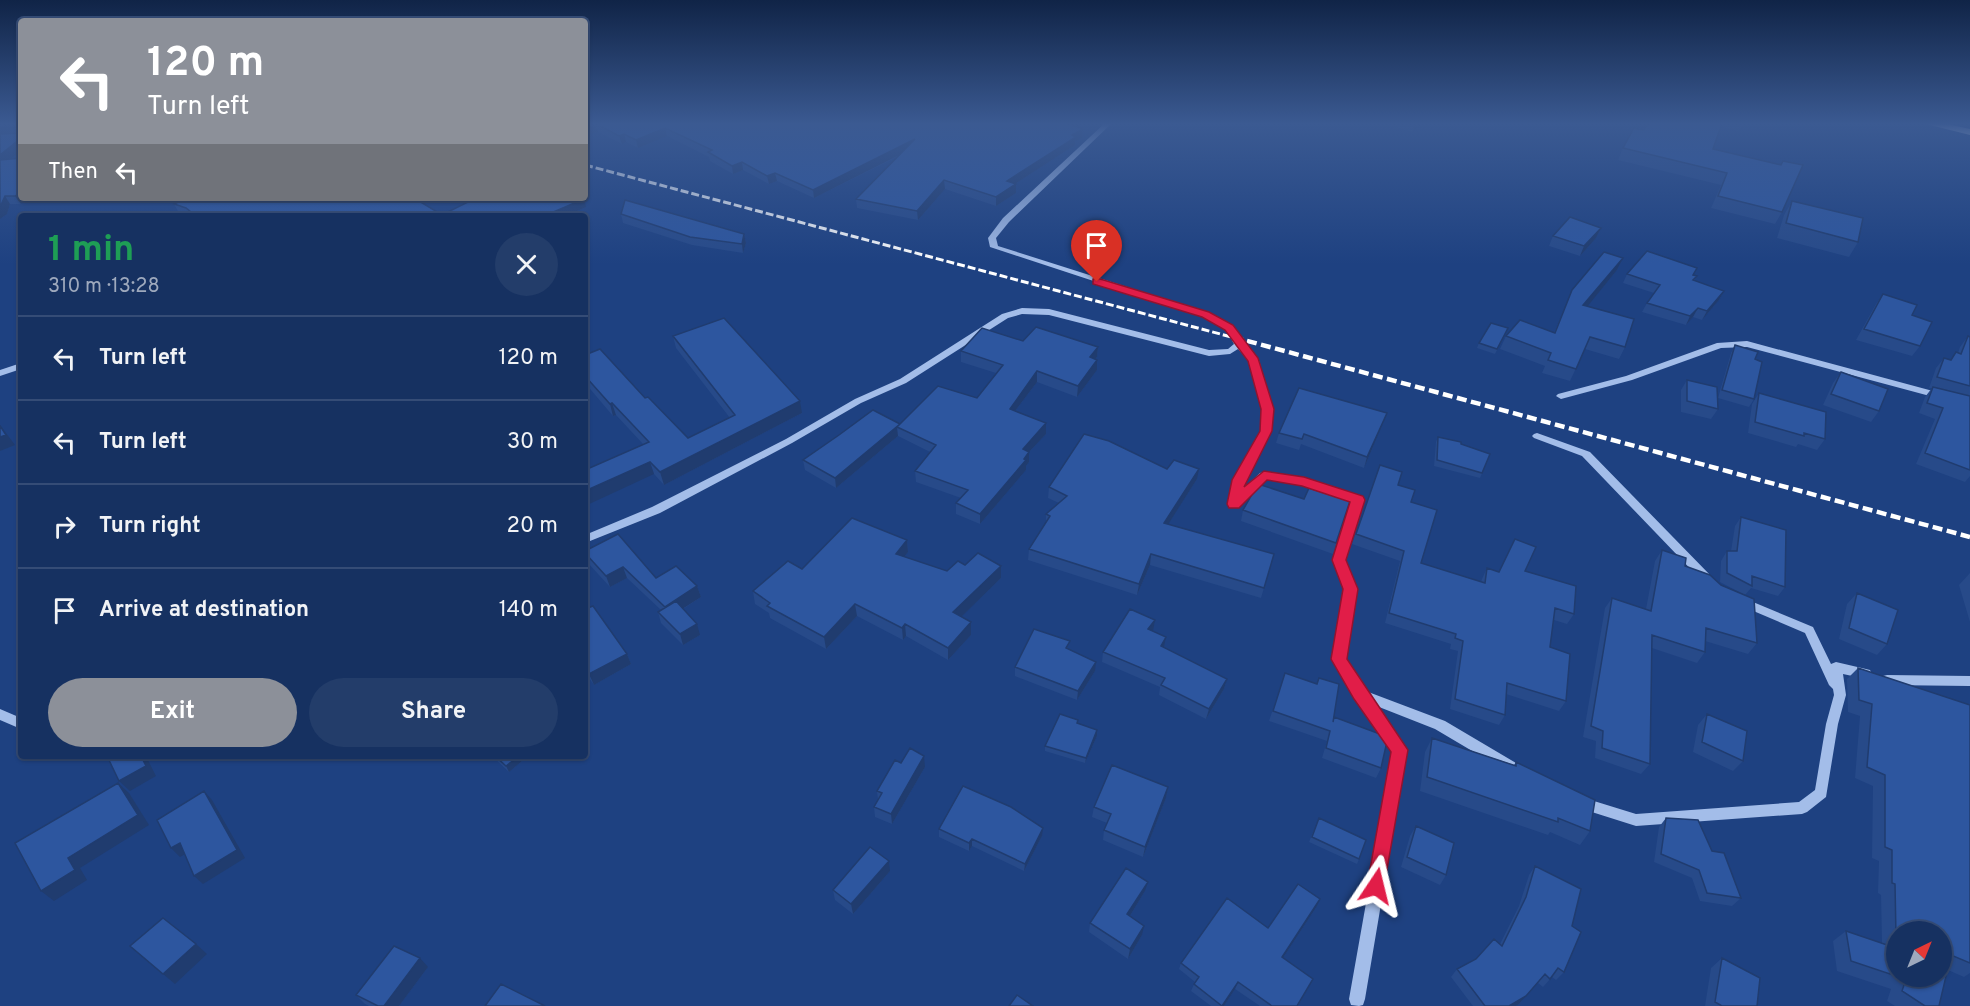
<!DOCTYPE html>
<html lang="en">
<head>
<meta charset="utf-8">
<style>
  :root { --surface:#163161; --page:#233d6a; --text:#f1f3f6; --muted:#9ea9bd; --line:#354c76; --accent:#8c9099 }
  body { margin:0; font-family:Overpass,sans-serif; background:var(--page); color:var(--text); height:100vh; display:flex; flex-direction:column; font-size:22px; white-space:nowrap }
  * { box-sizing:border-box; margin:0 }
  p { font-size:20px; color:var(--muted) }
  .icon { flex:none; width:33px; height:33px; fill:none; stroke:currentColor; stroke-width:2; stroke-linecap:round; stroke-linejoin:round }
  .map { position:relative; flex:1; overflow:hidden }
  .side { position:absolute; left:18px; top:213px; width:570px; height:546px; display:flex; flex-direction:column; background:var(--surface); border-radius:6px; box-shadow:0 2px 4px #0004,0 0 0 2px var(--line) }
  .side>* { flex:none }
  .banner { position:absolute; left:18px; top:18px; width:570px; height:183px; border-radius:6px; box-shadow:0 2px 4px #0004,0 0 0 2px var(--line); background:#8c9099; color:#fff; overflow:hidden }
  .needle { width:39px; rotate:43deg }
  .tools { position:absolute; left:1886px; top:921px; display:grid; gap:12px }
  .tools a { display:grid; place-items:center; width:66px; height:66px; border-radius:50%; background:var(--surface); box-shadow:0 2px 4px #0004,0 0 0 2px var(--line); font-size:30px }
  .pin { position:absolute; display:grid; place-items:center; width:51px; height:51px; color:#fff; margin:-62px -26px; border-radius:50% 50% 50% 0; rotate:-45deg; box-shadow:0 0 6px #0007 }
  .pin .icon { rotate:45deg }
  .me { position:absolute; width:66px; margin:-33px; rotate:10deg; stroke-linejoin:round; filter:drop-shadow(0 0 4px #0008) }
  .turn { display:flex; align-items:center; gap:21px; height:126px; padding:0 30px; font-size:27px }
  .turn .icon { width:78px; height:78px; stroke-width:2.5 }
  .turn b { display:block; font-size:42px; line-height:51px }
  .then { display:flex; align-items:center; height:57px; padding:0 30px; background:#0003; gap:12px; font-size:22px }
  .round { display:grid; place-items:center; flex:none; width:63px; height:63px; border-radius:32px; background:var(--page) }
  .overview { display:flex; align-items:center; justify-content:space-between; height:102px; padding:0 30px }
  h1 { font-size:36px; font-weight:700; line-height:45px; color:#1e9e55 }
  .cta { display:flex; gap:12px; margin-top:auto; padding:12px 30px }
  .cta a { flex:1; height:69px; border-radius:36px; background:var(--accent); color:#fff; font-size:24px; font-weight:700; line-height:69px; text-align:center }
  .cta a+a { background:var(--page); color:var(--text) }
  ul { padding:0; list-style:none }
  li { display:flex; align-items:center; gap:18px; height:84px; padding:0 30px; border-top:2px solid var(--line) }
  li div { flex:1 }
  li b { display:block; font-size:22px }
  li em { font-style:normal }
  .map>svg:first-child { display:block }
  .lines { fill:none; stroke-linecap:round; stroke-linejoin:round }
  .minor { fill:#a3bde9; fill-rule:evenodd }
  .highway { fill:#fff; fill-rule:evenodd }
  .rail-far1 { stroke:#fff; stroke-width:3; stroke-dasharray:8 3; stroke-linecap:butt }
  .rail { stroke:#fff; stroke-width:4.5; stroke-dasharray:10 4.5; stroke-linecap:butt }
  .wall { fill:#274a89; fill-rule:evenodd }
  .shaded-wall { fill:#203c6f }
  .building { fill:#2d569f; stroke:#203c6f; stroke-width:1.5 }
  .route { fill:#e11d48; stroke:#92132f; stroke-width:1.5 }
</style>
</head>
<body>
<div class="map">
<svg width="1970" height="1006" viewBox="0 0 1970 1006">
  <rect width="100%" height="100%" fill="#1e4181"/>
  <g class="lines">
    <path class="minor" d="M1105,123H1112L1009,222L996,238L998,246L1209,313L1232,325L1243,344L1259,361L1273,409L1271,431L1244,480L1242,490L1260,473L1264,472L1304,479L1362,497L1363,500L1345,560L1356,589L1345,659L1363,690L1445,721L1516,763L1518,767L1516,771L1511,773L1506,771L1435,729L1374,705L1407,750L1365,999L1363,1005L1359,1006L1351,1005L1349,999L1393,751L1355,699L1333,659L1344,589L1333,560L1352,502L1303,485L1266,479L1238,507H1230L1229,504L1234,480L1261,431L1263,409L1250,362L1238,349L1230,354L1209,356L1049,315L1022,314L1008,318L906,383L861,403L792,443L660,513L585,543V535L652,507L786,439L855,399L900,379L1002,314L1022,308L1049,309L1209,350L1228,349L1234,344L1226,329L1203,317L990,247L988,238L1003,218Z
      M1747,341L1944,394L1946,396L1941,399L1747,347L1721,348L1632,380L1561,399L1556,396L1558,394L1626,376L1717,343Z
      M21,363V369L0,376V370Z
      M1537,433L1590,452L1712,577L1714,580L1712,583H1704L1582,456L1534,438L1532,436L1534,434Z
      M1741,597L1813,627L1831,664L1836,662L1866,669L1870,670L1872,674L1870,678L1866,679L1843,674L1846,695L1838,724L1826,797L1807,812L1802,814L1636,826L1576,807L1574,803L1576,799L1581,797L1636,814L1799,802L1815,790L1826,724L1834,695L1833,689L1829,685L1805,633L1737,604L1735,601L1737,598Z
      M1887,675L1970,676V686L1887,685L1883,684L1881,680L1883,676Z
      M0,709L21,718V729L0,720Z"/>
    <path class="highway" d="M1922,123H1943L1970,129V135Z"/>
    <path class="rail-far1" d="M585,165L1239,339"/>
    <path class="rail" d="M1233,337L1970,537"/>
  </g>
  <path class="wall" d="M0,123L20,125L7,134L21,150L10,159L21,198H29L21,204H10L7,214L0,219Z
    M585,123H1085L1077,127L1083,129L1082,138L1075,141V145L1015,184L1016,193L996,206L945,189L918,220L857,208L856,199L899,156L814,198L777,181L769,184L743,170L733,174L710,161L709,157L667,136L638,148L626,142L622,144L598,132Z
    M1386,123H1426L1412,132L1386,124Z
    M1650,123H1744L1738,131L1721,126L1713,149L1782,212L1775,224L1711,208L1721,185L1618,160L1623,148L1643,130Z
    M1792,201L1858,242L1849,257L1777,238L1784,215Z
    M174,204L442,215L586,207L566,216H190L179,213Z
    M621,214L744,234L746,243L743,253L692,245L623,223Z
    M1601,228L1596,238L1580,256L1549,246L1553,236Z
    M1623,258L1617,270L1587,306L1625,347L1619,359L1585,349L1570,381L1542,373L1545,366L1500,349L1506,336L1554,333L1572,290Z
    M1627,274L1697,276L1694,281L1724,291L1719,300L1702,320L1693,317L1686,325L1642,312L1647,303L1654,293L1623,283Z
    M1883,294L1912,315L1920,346L1912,356L1856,340L1876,304Z
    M1508,328L1495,354L1477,348L1479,343Z
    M673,336L802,413L664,485L654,474L643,444L616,415L613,416L585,383V355L645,398L688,438L730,418L676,348Z
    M1968,336L1970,337V476L1965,482L1916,464L1935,419L1919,413L1925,397L1932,388H1929L1936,368L1944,358L1950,360L1956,352L1958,353L1960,347Z
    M1023,341L1098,347L1097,357L1096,359L1097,360V370L1077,397L1037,382L1015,411L1046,434L1029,452V462L1026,466V470L980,524L956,514V503L961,498L916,482L915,471L930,452L898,436L836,488L805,470L803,460L900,424L977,398L996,373L961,362V351Z
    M1735,345L1755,359L1754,399L1749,407L1718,398L1731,353Z
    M1841,372L1879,411L1871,422L1823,405L1833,383Z
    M1687,380L1718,409L1711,419L1681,412V390Z
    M1759,393L1825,439L1817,450L1798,444L1796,447L1748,433L1752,404Z
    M1383,423L1364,468L1301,444L1299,450L1276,443L1279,433Z
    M1438,437L1490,454L1480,478L1434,466L1436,442Z
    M1380,465L1398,485L1411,502L1421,563L1481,582L1482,579L1487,568L1499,572L1525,571L1574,614L1567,624L1554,620L1550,647L1566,701L1559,711L1506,694L1505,715L1499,725L1450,709L1458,651L1450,649L1451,644L1385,623L1400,561L1352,544Z
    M1167,469L1197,479L1168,524L1274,554L1261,598L1150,565L1137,595L1028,560L1029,549L1046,523V514L1059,503L1048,498L1049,487Z
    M1304,499L1350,501L1333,554L1241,521L1243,510Z
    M1741,517L1785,587L1778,596L1751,588L1745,595L1720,582L1721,561L1727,551H1731L1735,526Z
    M907,540L908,552L904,557L947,571L965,565L1001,566V578L961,617L971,622V635L948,660L906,636L903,640L857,616L826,649L770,618L769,613L755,604L753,591L802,569Z
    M1662,550L1685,566L1757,643L1748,654L1705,641V652L1697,663L1652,648L1650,764L1641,774L1595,758L1596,741L1583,737L1605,608L1612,598L1646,609L1655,561Z
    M585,551L656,578L697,586L701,597L683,609L700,635L683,645L661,623L658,612L661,610L627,578L610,587L588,563L585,555Z
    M1970,573V622L1959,585Z
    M1857,593L1887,644L1877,655L1839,639L1847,604Z
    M585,609L627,654L631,664L594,685L585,672Z
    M1153,631L1164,648L1227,679L1224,689L1206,719L1159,695L1160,687L1102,662L1103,652Z
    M1069,650L1095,671L1077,700L1015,676V667Z
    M1858,668L1970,705V973L1964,977L1948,970L1939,1006H1895L1887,1001L1891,989L1837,971L1833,941L1846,931L1882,943L1881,895L1878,893L1879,861L1872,858L1873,786L1855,778L1860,716L1848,712L1847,679ZM1896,932L1941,976H1896Z
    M1285,673L1317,684L1319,678L1333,720L1381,768L1376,778L1322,758L1327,741L1269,721Z
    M1707,714L1743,761L1733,771L1693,752L1698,725Z
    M1078,720V723L1097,736L1085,763L1045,751V746Z
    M1432,738L1514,765L1516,762L1590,831L1580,845L1550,832L1548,835L1420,791L1425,752Z
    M492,756H528L509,772Z
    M901,763L925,767L892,824L875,817L874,807L878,800L877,791Z
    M1168,787L1166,798L1143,857L1103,840L1104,830L1107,823L1092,817L1094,807Z
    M1319,818L1359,859L1357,864L1309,842Z
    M1666,818L1712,851L1741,898L1732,906L1700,901L1692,878L1654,862L1659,827Z
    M1416,826L1446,875L1440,885L1401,867L1410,836Z
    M939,829L1042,836L1024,871L972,846L969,851L939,837Z
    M1535,866L1572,926L1564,972L1556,980L1552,977L1543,987L1538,983L1519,1004L1516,1006H1473L1451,977L1457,969L1476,959L1500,944L1519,906L1529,875Z
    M890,871L853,914L835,900L833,890Z
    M1145,891L1130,916L1142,935L1128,959L1089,932L1090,923Z
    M1320,899L1317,906L1283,958L1313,979L1298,1006H1260L1235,989L1224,1006H1211L1191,991L1195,982L1179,969L1181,963L1268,928Z
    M1722,958L1757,1006H1705L1711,968Z
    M428,967L399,1006H369L365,1004L356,995Z"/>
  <path class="shaded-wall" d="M7,123H19L20,125L0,138V127Z
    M595,123L598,132L585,136V127Z
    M1071,123H1085L1068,132V124Z
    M1415,123H1426L1412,132Z
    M665,128L667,136L638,148L636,140Z
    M1083,129L1082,138L1075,141V145L1007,189V181L1072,135Z
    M624,134L626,142L622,144L619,136Z
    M21,138V150L0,168V155Z
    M915,139V147L814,198L813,190Z
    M742,162L743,170L733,174L732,166Z
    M775,173L777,181L769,184L767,176Z
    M944,180L945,189L918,220L917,211Z
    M1016,184V193L996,206V197Z
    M21,192V198H29L21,204L15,196Z
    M5,196L10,204L7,214L0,219V207Z
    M584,199L586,207L566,216H544Z
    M1601,228L1596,238L1580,256L1584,246Z
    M744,234L746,243L743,253L742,244Z
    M1623,258L1617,270L1578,318L1583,305Z
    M1724,291L1719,300L1702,320L1707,311Z
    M1698,308L1693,317L1686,325L1690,316Z
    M1098,347L1097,357L1089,367L1090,357Z
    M1097,360V370L1077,397L1078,386Z
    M1037,371V382L1009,419L1010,409Z
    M800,401L802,413L664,485L660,472Z
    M612,403L616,415L613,416L610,404Z
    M1387,413L1383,423L1364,468L1367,457Z
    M1046,423V434L1029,452V462L1026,466V470L980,524V514L1024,459L1023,449Z
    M0,425L15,445L0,451Z
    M897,427L898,436L836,488L835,478Z
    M650,462L654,474L585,506V491Z
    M1199,469L1197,479L1162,534L1164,523Z
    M907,540L908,552L897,566L896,554Z
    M1151,554L1150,565L1137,595L1139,584Z
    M1001,566V578L953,625V612Z
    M623,567L627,578L610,587L606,576Z
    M697,586L701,597L668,618L665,607Z
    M855,604L857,616L826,649L824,637Z
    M1155,620L1153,631L1148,629Z
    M971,622V635L948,660V648Z
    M697,624L700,635L683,645L680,634Z
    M905,624L906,636L903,640L902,628Z
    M1166,637L1164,647L1161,646Z
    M627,654L631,664L594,685L589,674Z
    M1096,662L1095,671L1077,700L1078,691Z
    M1227,679L1224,689L1206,719L1209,709Z
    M1097,730V736L1085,763L1086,758Z
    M141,756H146L156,776L130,791L119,781Z
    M519,756H528L509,772L506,766Z
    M924,756L925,767L892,824L891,814Z
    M118,783L129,793L149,825L80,868L87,880L54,901L41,891L68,858Z
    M1168,787L1166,798L1143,857L1145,847Z
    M204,791L212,800L245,858L203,884L194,876Z
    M1043,828L1042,836L1024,871L1025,864Z
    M972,839V846L969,851V843Z
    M180,843L189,852L180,857L171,848Z
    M889,861L890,871L853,914L851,904Z
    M1148,882L1145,891L1125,924L1127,914Z
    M1320,899L1317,906L1279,964L1282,957Z
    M1144,926L1142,935L1128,959L1130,949Z
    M196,944L207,954L175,984L163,974Z
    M420,958L428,967L399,1006H384Z
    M1238,982L1235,989L1224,1006H1222Z
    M1526,996L1519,1004L1516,1006H1509Z"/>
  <path class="building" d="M0,123H7L0,127Z
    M585,123H1071L1068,124L1083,129L1072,135L1076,137L1007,181L1016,184L996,197L944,180L917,211L856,199L915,139L813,190L775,173L767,176L742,162L732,166L708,152L712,150L665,128L636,140L624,134L619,136L595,123L585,127Z
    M1650,123H1722L1713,149L1781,165L1783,161L1803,165L1782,212L1718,196L1727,173L1623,148L1634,128L1643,130Z
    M21,133V138L0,155V134Z
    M21,158V192L15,196H5L0,207V160Z
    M187,198H414L442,215L476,198H581L584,199L544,216H196L186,208L174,204Z
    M625,200L744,234L742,244L690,237L621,214Z
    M1792,201L1863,218L1858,242L1786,223Z
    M1570,217L1601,228L1584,246L1553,236Z
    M1647,251L1697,268L1693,275L1697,276L1693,280L1724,291L1707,311L1698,308L1690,316L1647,303L1660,285L1627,274Z
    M1604,252L1623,258L1583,305L1634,319L1625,347L1590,337L1576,369L1548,360L1551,353L1506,336L1520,320L1555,333L1572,290Z
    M1883,294L1917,305L1912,315L1932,322L1920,346L1864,329Z
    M724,318L800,401L660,472L650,462L585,491V470L649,442L612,403L610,404L585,376V355L600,349L645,398L648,397L688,438L735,415L673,336Z
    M1491,323L1508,328L1497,349L1479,343Z
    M1036,327L1098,347L1090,357L1097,360L1078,386L1037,371L1010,409L1046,423L1023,449L1029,452L1024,459L1026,460L980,514L956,503L968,490L915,471L936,445L897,427L938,386L977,398L1003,365L961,351L982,328L1023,341Z
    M1968,336L1970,337V386L1937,377L1944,358L1951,360L1956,352L1961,354Z
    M1735,345L1758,352L1755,359L1762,362L1754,399L1722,390Z
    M1841,372L1888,389L1879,411L1831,394Z
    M1687,380L1717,387L1718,409L1687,401Z
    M1933,387L1970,396V470L1925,453L1943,408L1927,403Z
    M1299,388L1387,413L1367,457L1304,434L1302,439L1279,433Z
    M1759,393L1826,412L1825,439L1804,433V436L1755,422Z
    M873,410L900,424L835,478L803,460L839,435Z
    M0,426L6,435L0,437Z
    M1084,434L1109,441L1167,469L1174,460L1199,469L1164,523L1274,554L1264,588L1151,554L1139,584L1029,549L1050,516L1046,514L1067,496L1049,487Z
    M1438,437L1461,442V444L1490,454L1482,473L1437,460Z
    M1380,465L1402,472L1398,485L1415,490L1411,502L1437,510L1421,563L1485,583L1487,568L1499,572L1515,539L1536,547L1525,571L1576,586L1574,614L1555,608L1550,647L1570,654L1566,701L1507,683L1505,715L1455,699L1463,641L1455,638L1456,634L1389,613L1404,551L1356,534Z
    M1258,484L1304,499L1309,488L1350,501L1336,543L1243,510Z
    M1741,517L1786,530L1785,587L1752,576V586L1727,573V551H1737Z
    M852,518L907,540L896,554L947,571L958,561L965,565L978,553L1001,566L953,612L971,622L948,648L905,624L902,628L855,604L824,637L767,606L770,603L753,591L788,561L802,569Z
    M618,534L656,578L676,566L697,586L665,607L623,567L606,576L585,553V551Z
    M1662,550L1686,558L1685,566L1710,575L1721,585L1754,599L1757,643L1706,628L1705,652L1652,635L1650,764L1602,748L1603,731L1591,726L1612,598L1651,611Z
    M1857,593L1898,610L1887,644L1849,628Z
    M676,601L697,624L680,634L658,612Z
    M593,606L627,654L589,674L585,668V609Z
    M1130,609L1155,620L1148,629L1166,637L1161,646L1227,679L1209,709L1161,685L1165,678L1103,652Z
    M1034,629L1070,641L1066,648L1096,662L1078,691L1015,667Z
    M1858,668L1970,705V963L1951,955L1939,1006H1925L1902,991L1906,979L1898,976H1941V932H1896V936L1895,884L1892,883V850L1885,847V775L1867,767L1872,704L1859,700Z
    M1285,673L1317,684L1319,678L1339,684L1333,722L1334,717L1388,737L1381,768L1326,748L1330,731L1273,711Z
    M1060,714L1078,720L1077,723L1097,730L1086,758L1045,746Z
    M1707,714L1747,731L1743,761L1702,742Z
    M1432,738L1516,766V762L1595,800L1590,831L1558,818V822L1427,777Z
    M910,748L924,756L891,814L874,807L882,793L877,791L895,760L901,763Z
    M107,756H141L146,766L119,781Z
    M495,756H519L506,766Z
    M1112,765L1168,787L1145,847L1104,830L1111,814L1094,807Z
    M118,783L138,815L68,858L75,870L41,891L15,843Z
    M963,786L1011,807L1043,828L1025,864L972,839L969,843L939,829Z
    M204,791L237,850L194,876L180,843L171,848L157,820Z
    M1319,818L1366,840L1359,859L1312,837Z
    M1666,818L1698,820L1712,851L1724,853L1741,898L1707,893L1699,870L1661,854Z
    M1416,826L1454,843L1446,875L1407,857Z
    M870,847L889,861L851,904L833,890Z
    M1535,866L1581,889L1572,926L1581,932L1564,972L1558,968L1550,979L1545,974L1526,996L1509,1006H1485L1457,969L1476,959L1494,939L1502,946L1526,897Z
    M1126,868L1148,882L1127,914L1144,926L1130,949L1090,923Z
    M1298,884L1320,899L1282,957L1313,979L1297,1006H1272L1238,982L1222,1006L1194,984L1199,977L1181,963L1227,898L1268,928Z
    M163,918L196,944L163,974L130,946Z
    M1846,931L1896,948V976L1851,961Z
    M394,946L420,958L384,1006H378L356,995Z
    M1722,958L1760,978L1757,1006H1722L1715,1002Z
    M501,984L545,1006H485Z
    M1017,995L1033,1006H1009Z"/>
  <linearGradient id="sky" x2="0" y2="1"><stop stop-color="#102447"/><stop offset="0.47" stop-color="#3b5a92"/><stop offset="1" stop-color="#3b5a92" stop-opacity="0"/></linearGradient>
  <rect width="1970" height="264" fill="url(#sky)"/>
  <path class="route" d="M1097,278L1209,312L1233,325L1258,358L1274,409L1272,431L1244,487L1264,471L1304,477L1363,496L1365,500L1346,560L1358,589L1347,659L1408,750L1383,892L1376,895L1370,892L1367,886L1391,752L1354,699L1331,659L1343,589L1332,560L1350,502L1302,486L1267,480L1239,508H1229L1227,504L1232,480L1260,431L1261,409L1248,361L1225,330L1202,317L1093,284V279Z"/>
</svg>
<div class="tools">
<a><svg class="needle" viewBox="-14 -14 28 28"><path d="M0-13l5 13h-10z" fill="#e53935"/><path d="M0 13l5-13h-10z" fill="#9ea9bd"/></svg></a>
</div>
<div class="pin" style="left:1097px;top:282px;background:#d93025"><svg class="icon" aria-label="arrive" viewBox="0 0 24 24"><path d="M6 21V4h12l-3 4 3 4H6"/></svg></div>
<svg class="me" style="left:1376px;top:886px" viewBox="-20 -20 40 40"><path d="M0-17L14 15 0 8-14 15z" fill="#e11d48" stroke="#fff" stroke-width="4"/></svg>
<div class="banner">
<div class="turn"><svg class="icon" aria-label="left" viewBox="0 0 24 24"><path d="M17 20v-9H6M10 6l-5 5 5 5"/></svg><div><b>120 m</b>Turn left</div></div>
<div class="then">Then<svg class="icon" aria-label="left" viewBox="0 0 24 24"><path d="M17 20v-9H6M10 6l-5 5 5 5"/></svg></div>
</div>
<section class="side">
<div class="overview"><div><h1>1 min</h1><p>310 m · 13:28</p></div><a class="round"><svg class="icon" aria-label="close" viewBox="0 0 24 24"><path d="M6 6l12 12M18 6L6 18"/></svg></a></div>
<ul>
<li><svg class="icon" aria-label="left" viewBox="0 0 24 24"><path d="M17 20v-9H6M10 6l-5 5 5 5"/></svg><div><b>Turn left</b></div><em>120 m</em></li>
<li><svg class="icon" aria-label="left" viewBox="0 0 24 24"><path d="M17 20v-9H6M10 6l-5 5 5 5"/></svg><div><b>Turn left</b></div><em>30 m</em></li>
<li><svg class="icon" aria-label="right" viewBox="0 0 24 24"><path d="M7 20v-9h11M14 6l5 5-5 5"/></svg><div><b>Turn right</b></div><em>20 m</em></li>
<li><svg class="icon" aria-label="arrive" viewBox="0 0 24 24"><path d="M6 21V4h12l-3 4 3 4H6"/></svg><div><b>Arrive at destination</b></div><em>140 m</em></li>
</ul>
<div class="cta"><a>Exit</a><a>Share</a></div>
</section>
</div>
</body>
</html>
